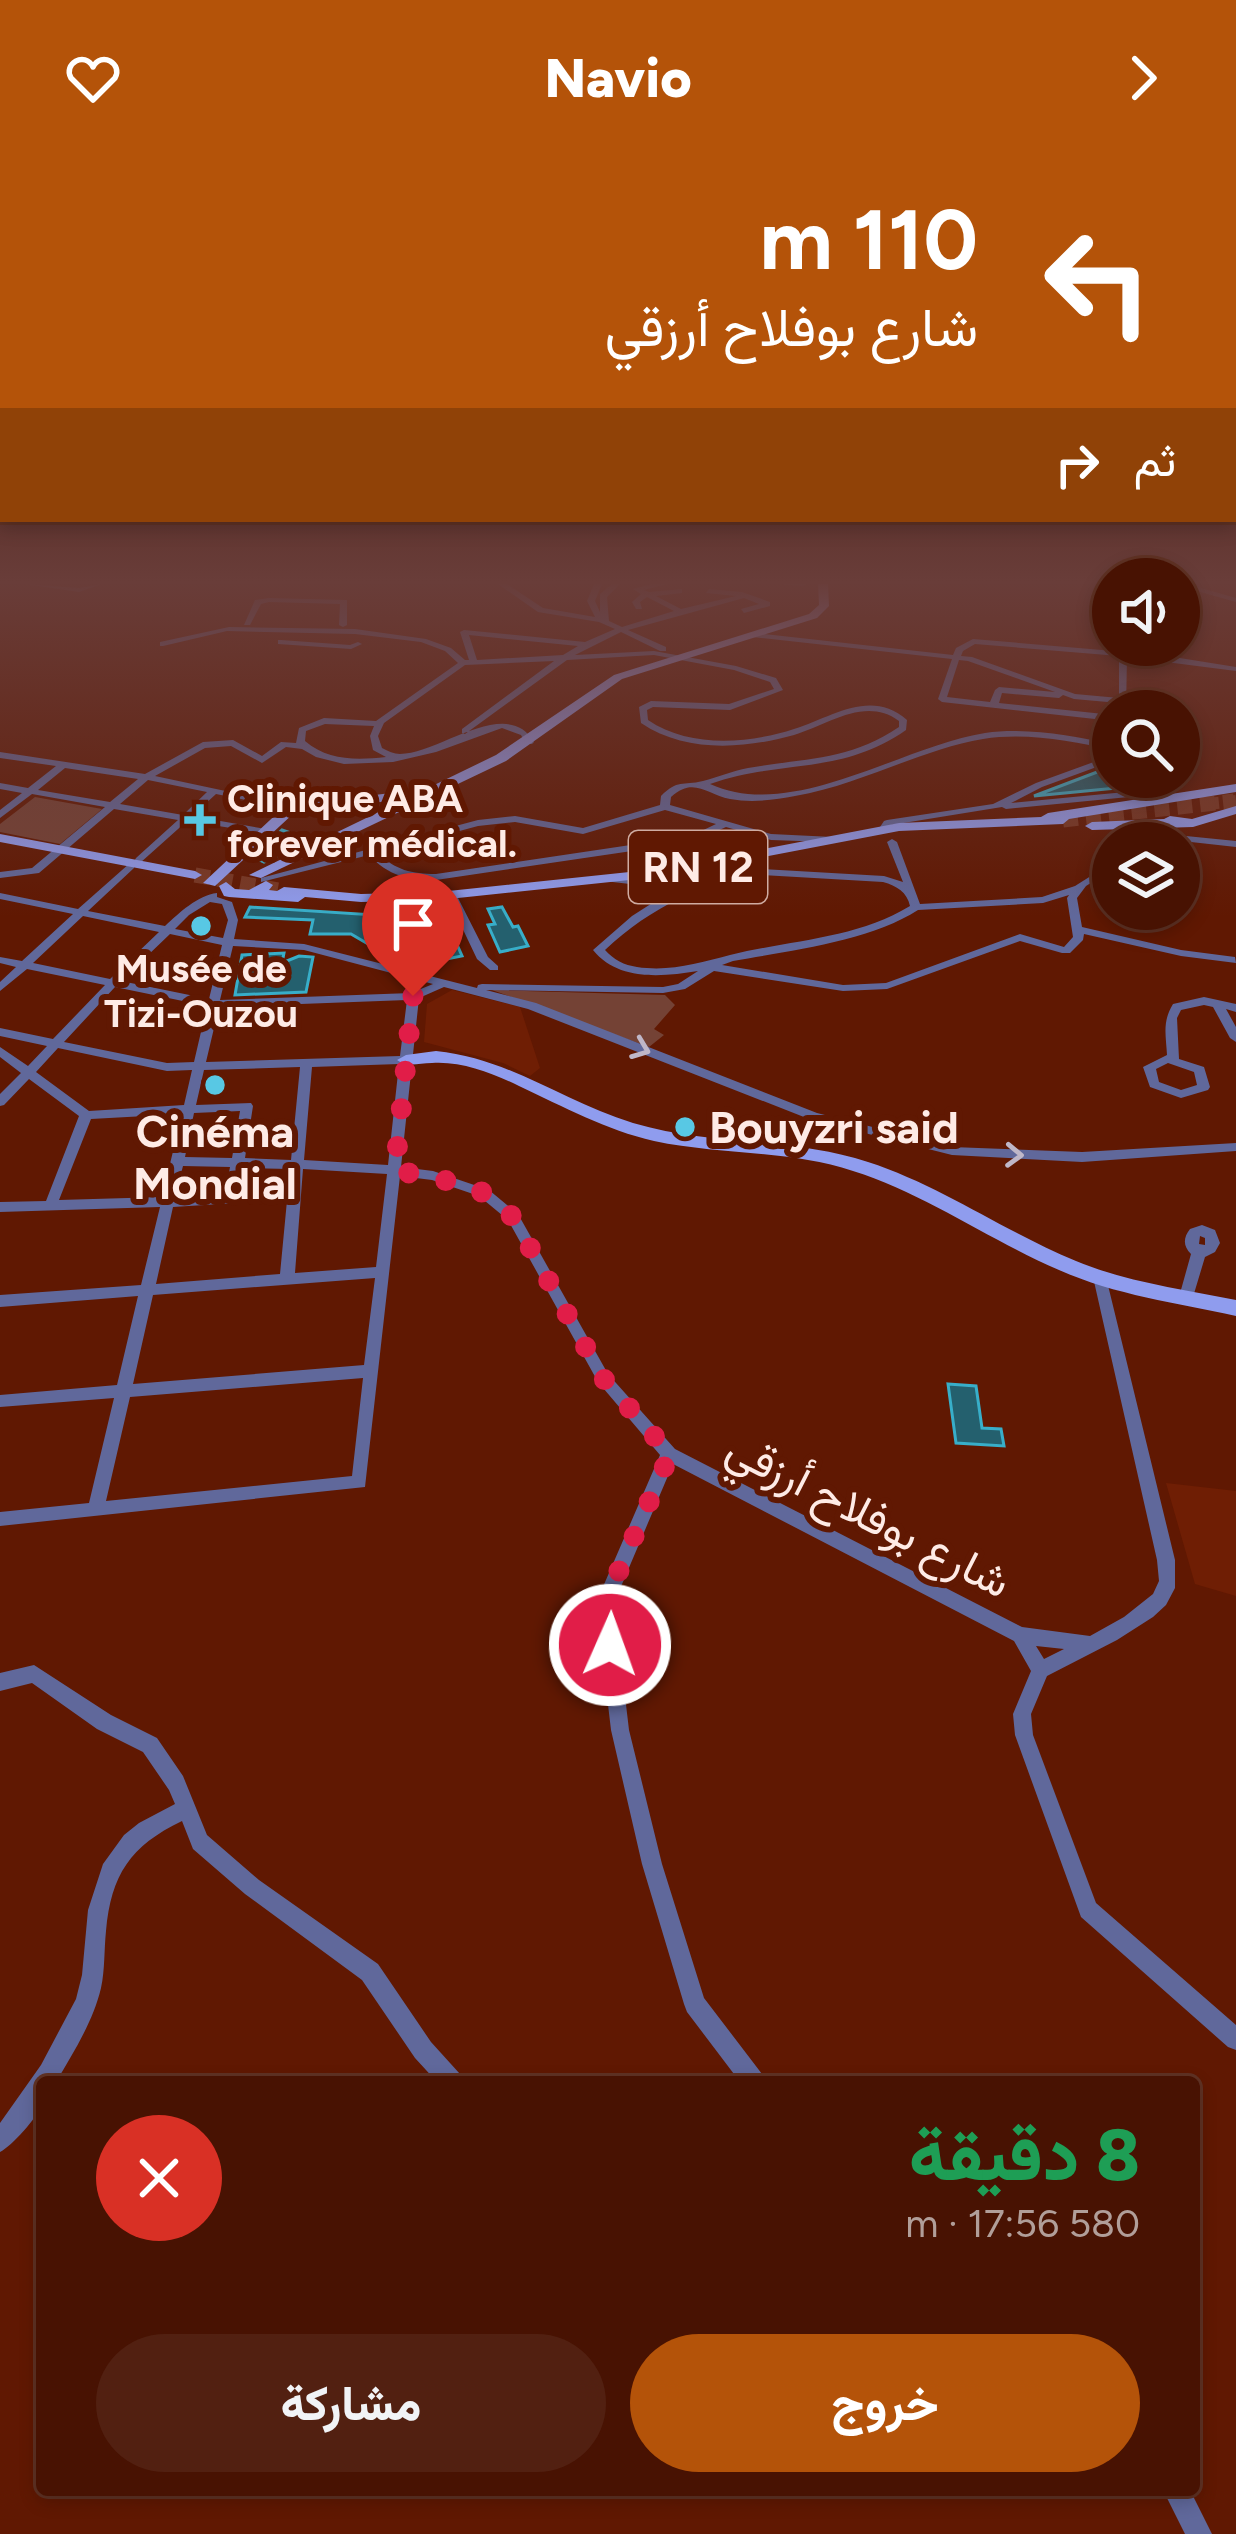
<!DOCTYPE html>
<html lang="ar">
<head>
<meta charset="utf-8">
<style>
  :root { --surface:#481202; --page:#522011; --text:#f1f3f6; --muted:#b19e99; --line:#603224; --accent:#b45309 }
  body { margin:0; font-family:Figtree,Vazirmatn,sans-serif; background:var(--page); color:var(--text); direction:rtl; height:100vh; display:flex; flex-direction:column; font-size:45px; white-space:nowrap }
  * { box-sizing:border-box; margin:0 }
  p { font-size:39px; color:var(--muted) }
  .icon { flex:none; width:66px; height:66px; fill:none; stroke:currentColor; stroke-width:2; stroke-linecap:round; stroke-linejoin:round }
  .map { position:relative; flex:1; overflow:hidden; direction:ltr }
  .panel { position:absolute; left:36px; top:1920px; width:1164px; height:420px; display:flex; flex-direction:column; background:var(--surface); border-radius:12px; box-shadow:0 6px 18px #0003,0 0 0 3px var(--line); direction:rtl }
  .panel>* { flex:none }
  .guide { position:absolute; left:0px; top:0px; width:1236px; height:366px; box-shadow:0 6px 18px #0003,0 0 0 3px var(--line); direction:rtl; background:#b45309; color:#fff; overflow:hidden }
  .tools { position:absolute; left:1092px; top:402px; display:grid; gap:24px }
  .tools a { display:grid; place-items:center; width:108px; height:108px; border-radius:50%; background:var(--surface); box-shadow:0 6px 18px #0003,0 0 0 3px var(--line); font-size:60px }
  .pin { position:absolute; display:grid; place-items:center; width:102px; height:102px; color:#fff; margin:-123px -51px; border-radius:50% 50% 50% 0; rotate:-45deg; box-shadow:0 0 12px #0007 }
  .pin .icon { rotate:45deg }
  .me { position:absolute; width:132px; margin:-66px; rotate:2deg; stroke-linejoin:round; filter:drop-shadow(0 0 9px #0008) }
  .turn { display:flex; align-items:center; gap:42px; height:252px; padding:0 60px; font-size:54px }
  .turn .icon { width:156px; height:156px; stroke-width:2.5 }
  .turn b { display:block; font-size:84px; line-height:102px }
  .then { display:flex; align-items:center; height:114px; padding:0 60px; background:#0003; gap:24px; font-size:45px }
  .round { display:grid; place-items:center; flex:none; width:126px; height:126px; border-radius:63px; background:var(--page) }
  .summary { display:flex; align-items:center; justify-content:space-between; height:204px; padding:0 60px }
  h1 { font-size:72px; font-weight:800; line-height:90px; color:#1e9e55 }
  .action { display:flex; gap:24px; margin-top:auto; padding:24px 60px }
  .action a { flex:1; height:138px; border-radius:72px; background:var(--accent); color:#fff; font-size:48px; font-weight:800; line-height:138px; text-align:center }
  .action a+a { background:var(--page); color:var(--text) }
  header { display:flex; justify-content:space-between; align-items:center; height:156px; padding:0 60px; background:var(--accent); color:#fff; font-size:54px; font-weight:800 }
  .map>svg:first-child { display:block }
  .built { fill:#6f1e04 }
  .green { fill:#744235 }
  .building { fill:#24606e; stroke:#38aec9; stroke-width:3 }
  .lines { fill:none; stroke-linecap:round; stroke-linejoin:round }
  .major-tunnel-far1 { stroke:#783824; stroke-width:12; stroke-dasharray:12 6; stroke-linecap:butt }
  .major-tunnel { stroke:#783824; stroke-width:15; stroke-dasharray:15 8; stroke-linecap:butt }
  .minor { fill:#60689b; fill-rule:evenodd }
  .major { fill:#8f9cee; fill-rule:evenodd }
  .oneway { stroke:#bfb7c8 }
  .route { stroke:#e11d48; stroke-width:21; stroke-dasharray:0 37.8 }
  .poi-dot { fill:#58c8e4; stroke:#601802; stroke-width:4.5 }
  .labels { text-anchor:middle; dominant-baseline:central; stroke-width:12; stroke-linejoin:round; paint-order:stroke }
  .far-poi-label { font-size:39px; font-weight:bold; fill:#feebe6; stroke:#601802; text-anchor:start }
  .shield { fill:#601802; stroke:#cfaca2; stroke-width:3 }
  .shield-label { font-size:42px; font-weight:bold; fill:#feebe6 }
  .poi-label { font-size:45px; font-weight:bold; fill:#feebe6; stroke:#601802; text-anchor:start }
  .street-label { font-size:45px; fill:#feebe6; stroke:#601802 }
</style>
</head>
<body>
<header><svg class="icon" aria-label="forward" viewBox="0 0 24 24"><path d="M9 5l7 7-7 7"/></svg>Navio<svg class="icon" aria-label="heart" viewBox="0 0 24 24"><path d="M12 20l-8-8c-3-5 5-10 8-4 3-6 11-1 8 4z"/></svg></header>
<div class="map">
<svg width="1236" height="2378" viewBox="0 0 1236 2378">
  <rect width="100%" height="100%" fill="#601802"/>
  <path class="built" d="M452,834L520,851L540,912L530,920L503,907L424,886L427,848Z
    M1166,1327L1236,1335V1440L1195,1428Z"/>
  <path class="green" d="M35,641L102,653L60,688L0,676V668Z
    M492,834L665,839L675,849L654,873L664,879L649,891Z"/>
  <path class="building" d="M1113,610V621H1129L1137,630L1034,640Z
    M282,674L311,684L264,706L253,701Z
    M250,751L391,760L387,769L392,792H375L351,778H310L313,764L245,761Z
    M502,751L513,771L518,770L528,790L500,796L488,769L495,768L488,753Z
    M444,759L462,800L421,808L405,766Z
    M284,797L282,807L299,800L313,801L306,836L235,839L242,799Z
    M948,1228L976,1230L982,1272L1001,1273L1004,1290L956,1287Z"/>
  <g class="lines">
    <path class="major-tunnel-far1" d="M1207,648L1236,645"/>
    <path class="major-tunnel" d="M1063,664L1234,645
      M195,719L284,735"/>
    <path class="minor" d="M25,428L79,432L102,428L79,436Z
      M498,428H507L543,452L595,461L587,445L594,428H602L595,445L600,456V438L612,428H620L607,441L609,465L622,471L674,455L647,441L640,446L642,453H636L632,446L641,438L633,433L651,428H667L644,434L649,436L682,433V437L656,440L681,453L736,440L706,437L709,433L742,436L770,446V450L744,457L741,453L759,448L744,442L628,474L666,491V495H660L621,476L575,499L654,495L736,510L776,522L783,534L730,554L653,551L647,554L648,564C689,592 748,588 794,573C832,561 871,532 907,564L906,574C840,620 780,603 710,628C792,666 902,590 985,577C1027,571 1072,580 1113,588V594C1071,585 1026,576 983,583C919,594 860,629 795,640C774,644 752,647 730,643C707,639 694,620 671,641L670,649L771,678L833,681V685L829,686L771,684L726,671L693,686L436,724C409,724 388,720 369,699L261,726V722L478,664L515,660L583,672L660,649L661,640C678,623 682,630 703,625C718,621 732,615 748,612C804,602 849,605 899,571V565C865,540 828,569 794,579C744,593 685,597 641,567L639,551L651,545L729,548L774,533L770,526L734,514L654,499L567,504L465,578L462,577V573L554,505L465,509L384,567L378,580L382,592C388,595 394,598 400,598C439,598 507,539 534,586L532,588H526L521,579L502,572L436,596L393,606L344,608L316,601L302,593L286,591L262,607L231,590L205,592L155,620L300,651L295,654L216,638L192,660L266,673L269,674V678L187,665L140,707L135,704L136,702L178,664L114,653L39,717L0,722V716L32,712L105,651L32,638L0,662V654L22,637L0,633V627L28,632L56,610L0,602V596L145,618L203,586L233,584L262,600L281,586L296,587L299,572L324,562L376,565L458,507L445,495L421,486L355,478L227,475L163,490H160V486L229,471L355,473L426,483L451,492L465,504H469L460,476L464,474L585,486L615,473L599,466L538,456ZM469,479L578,490L563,499L477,504ZM325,568L374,570L370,580L373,594L386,601C357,604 328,605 305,585L306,575ZM65,612L138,623L110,646L38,634ZM148,624L207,636L183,659L120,648ZM665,654L716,668L691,680L436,718C412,718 395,714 378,697L478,670L515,666L583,678Z
      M779,428H807L803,430Z
      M1179,428H1187L1236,442V446L1179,430Z
      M269,442L347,444V469L343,471L339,469L340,448L269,446L261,448L250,469H244L255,444Z
      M755,477L953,499L956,492L973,483L1161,499L1236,511V515L1127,501L1126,554H1120L1119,547L1074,543L1063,539L1059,542L1002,537L999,547L1113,559V565L942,546L938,543L952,503L752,481V477ZM975,488L1119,500V542L1075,538L972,501L961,500L963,495ZM959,504L968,505L1055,536L999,531L995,534L990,546L947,541Z
      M281,484L350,489L358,486L362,488L351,493L278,488V484Z
      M1113,599V605L1042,631L1011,647L1146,634L1151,637L1149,639L1006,653L1002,651L891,669L883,677L878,674L884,665L887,664L993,648L1036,627Z
      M1186,680L1236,685V691L1182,685V681Z
      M892,683L897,686L920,748L1042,741L1075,730L1113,706V713L1086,730L1077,742L1082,771L1181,794L1235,801L1236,807L1181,800L1084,778L1083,784L1070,797H1062L1020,785L887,833L843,835L714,815L685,833L663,837L486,834L536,847L817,957L952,991L1082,996L1236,987V995L1082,1006L952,999L809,963L528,853L444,831L419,842L401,1011L433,1015L489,1034L518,1058L608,1218L675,1293L1022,1471L1090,1480L1124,1461L1153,1438L1159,1425L1157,1404L1093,1121L1095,1117H1105L1175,1404V1432L1166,1449L1153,1461L1117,1484L1047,1520L1031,1558L1033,1579L1096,1747L1236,1869V1894L1228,1891L1081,1761L1015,1579L1013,1558L1031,1515L1014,1485L673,1308L614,1447L629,1574L662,1708L704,1842L762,1918L765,1926H740L687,1856L684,1848L642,1708L611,1574L596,1447L660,1299L598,1226L508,1064L479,1040L432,1024L400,1020L365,1331L0,1370V1356L89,1347L114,1242L0,1251V1239L117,1229L138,1140L0,1151V1139L141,1129L160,1051L0,1056V1046L46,1045L79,960L29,923L4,949L0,950V938L21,917L0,901V891L28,910L47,890L0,880V872L53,883L105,829L27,813L0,835V826L16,811L0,807V801L22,805L73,758L0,743V737L78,753L130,707L134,708V712L88,755L165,770C179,757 198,739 217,737V741L232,746L238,764L234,783L304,788L477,832L478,829L482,828L663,831L678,828L698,815C661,821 618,825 593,794L632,760L657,744L630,728L604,725V721L637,723L665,740L710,723L762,713L884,720L903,726L887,686ZM762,719L883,726C897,730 907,736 910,750C856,783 790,784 730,799C699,807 670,816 637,811C624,809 614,804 605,794C654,749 697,730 762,719ZM1069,739L1067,742L1073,781L1064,791L1020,778L886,827L843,829L722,809L733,805C789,795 870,785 918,754L1043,747ZM210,746L222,748L228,764L223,782L175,773L189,759ZM83,760L159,776L110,823L33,807ZM170,778L222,789L209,843L121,825ZM233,790L304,794L433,828L411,837L220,844ZM115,831L207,850L194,906L167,907L64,886ZM407,844L400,900L206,906L219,851ZM58,892L167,915L192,914L184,949L89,955L36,916ZM399,908L388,1009L304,1004L312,911ZM300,911L291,1004L245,1002L253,950L251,947L196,949L204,914ZM240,955L232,1002L185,1001L194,957ZM182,958L162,1041L59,1044L91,963ZM183,1010L230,1011L225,1039L175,1041ZM243,1012L290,1013L280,1118L156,1128L173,1051L236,1047ZM303,1013L387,1018L376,1111L295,1117ZM375,1122L364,1209L133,1228L153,1139ZM363,1222L352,1320L106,1345L130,1241ZM1036,1490L1064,1493L1044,1503Z
      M449,740L458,742L488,801L498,810V814H490L477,803L448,742Z
      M1204,841L1236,848V856L1226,853L1236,871V886L1230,882L1213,851L1204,849L1181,854L1177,862L1179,903L1204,911L1210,931L1208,934L1181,942L1150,931L1143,911L1167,899C1166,879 1162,866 1173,848ZM1168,907L1194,916L1197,929L1181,934L1159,926L1156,913Z
      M1202,1069L1215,1074L1220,1087L1215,1096L1205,1101L1193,1141L1186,1147L1179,1141L1191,1098C1183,1090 1183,1082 1190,1073ZM1200,1080L1205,1082V1089L1199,1088Z
      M34,1509L111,1559L157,1582L183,1620L207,1679L259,1724L378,1808L431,1886L460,1918L463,1926H437L415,1902L362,1824L245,1738L193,1693L182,1665C130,1690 111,1719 106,1775C104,1794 105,1813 101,1832C93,1866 73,1897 56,1926H42C42,1933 44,1941 42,1948C37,1962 12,1990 0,1996V1967L41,1909L76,1843L82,1819L88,1754L103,1708L124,1679L139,1667L175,1648L169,1634L143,1596L97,1573L32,1527L0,1535V1517Z
      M1163,2334H1190L1212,2378H1185Z"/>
    <path class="major" d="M818,428H828L829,450L817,462L622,523L506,605L261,722L249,719L496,599L614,519L809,458L819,449Z
      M1236,628V636L1069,663L1063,668L899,675L658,721L439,744L361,746L305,741L298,746L229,741L224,740L219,730L226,726L235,733L249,734L266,725L273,729L269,734L277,735L284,731L361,738L439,736L658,713L899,667L1041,661L1048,657Z
      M399,636L406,640L404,643L294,657L215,730L203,727L285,650Z
      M1236,650V658L1193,671L1092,674L1085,670L1092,666L1164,663L1170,660L1192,663Z
      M0,678L195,715L202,719L195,723L0,686Z
      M436,895C512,903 563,946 633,967C710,990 792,981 868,1006C942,1030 1005,1076 1076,1105C1126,1126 1182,1133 1236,1144V1160C1177,1147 1115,1139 1059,1114C989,1084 926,1038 853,1015C789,994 720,999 654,985C606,974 564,951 519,930C492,917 462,905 432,907C418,907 408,912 397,904L406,899Z"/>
  </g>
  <defs><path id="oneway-chevron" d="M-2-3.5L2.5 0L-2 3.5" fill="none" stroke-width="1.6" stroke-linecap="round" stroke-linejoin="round" transform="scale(3)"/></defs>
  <g class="oneway">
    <use href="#oneway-chevron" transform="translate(641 893) rotate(21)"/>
    <use href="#oneway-chevron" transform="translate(1014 999) rotate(2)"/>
  </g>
  <linearGradient id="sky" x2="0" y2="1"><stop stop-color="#350d01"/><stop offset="0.56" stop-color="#693d39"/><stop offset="1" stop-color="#693d39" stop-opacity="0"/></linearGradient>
  <rect width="1236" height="761" fill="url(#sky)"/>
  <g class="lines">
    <path class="route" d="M413,840L395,1014L462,1028L484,1037L513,1061L603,1222L670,1298L605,1447L610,1489"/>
  </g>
  <g class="poi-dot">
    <path d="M194 646h12v12h12v12h-12v12h-12v-12h-12v-12h12z"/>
    <circle cx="201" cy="770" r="12"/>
    <circle cx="215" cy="929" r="12"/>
    <circle cx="685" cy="971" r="12"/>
  </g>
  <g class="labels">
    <g class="far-poi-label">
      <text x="227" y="642">Clinique ABA<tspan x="227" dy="45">forever médical.</tspan></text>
      <text x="201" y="812" text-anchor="middle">Musée de<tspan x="201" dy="45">Tizi-Ouzou</tspan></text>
    </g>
    <rect class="shield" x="629" y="675" width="138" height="72" rx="9"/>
    <g class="shield-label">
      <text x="698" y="711">RN 12</text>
    </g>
    <g class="poi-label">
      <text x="709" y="971">Bouyzri said</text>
      <text x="215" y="975" text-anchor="middle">Cinéma<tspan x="215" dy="52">Mondial</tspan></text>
    </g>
    <g class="street-label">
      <text transform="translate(869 1358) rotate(27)">شارع بوفلاح أرزقي</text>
    </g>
  </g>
</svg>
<div class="tools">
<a><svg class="icon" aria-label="sound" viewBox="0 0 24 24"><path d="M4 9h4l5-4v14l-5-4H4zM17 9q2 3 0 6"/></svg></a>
<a><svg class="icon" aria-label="search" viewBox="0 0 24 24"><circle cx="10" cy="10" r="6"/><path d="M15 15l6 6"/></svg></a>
<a><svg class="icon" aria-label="layers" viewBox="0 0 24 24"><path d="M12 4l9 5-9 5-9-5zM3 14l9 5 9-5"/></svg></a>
</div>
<div class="pin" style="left:413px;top:840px;background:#d93025"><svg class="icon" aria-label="arrive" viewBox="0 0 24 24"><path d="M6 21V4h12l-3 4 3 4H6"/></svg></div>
<svg class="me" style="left:610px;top:1489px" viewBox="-20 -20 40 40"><circle r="17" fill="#e11d48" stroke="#fff" stroke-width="3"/><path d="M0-11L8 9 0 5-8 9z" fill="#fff"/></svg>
<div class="guide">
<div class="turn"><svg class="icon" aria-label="left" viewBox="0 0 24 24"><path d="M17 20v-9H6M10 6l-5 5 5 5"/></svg><div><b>110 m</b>شارع بوفلاح أرزقي</div></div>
<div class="then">ثم<svg class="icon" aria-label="right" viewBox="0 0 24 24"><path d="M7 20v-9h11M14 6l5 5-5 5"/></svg></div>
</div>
<section class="panel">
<div class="summary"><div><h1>8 دقيقة</h1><p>580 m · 17:56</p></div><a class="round" style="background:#d93025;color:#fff"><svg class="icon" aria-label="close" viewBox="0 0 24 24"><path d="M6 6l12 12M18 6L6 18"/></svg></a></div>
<div class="action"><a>خروج</a><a>مشاركة</a></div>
</section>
</div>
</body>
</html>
